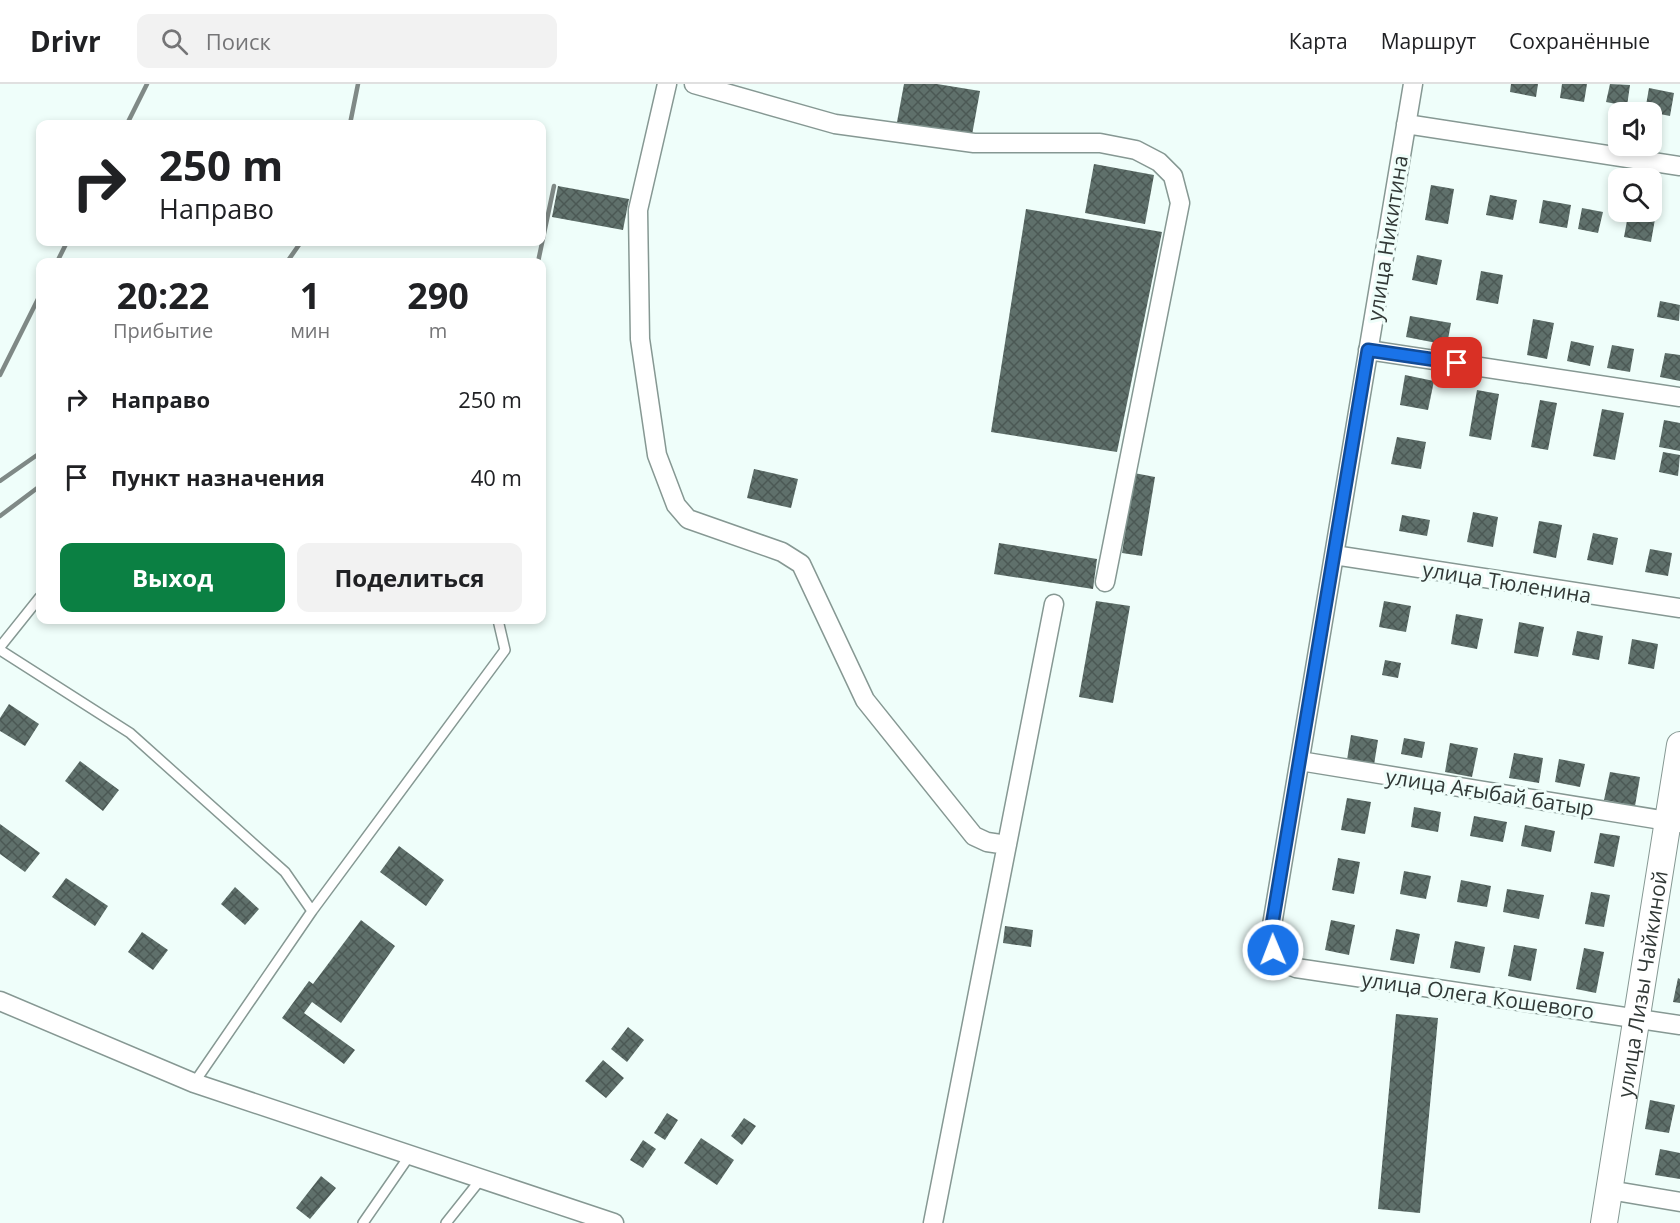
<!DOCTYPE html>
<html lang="ru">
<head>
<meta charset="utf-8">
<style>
  :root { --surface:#fff; --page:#f2f2f2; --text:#202124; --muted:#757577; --line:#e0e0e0; --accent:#0b8043 }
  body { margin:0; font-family:"Open Sans",sans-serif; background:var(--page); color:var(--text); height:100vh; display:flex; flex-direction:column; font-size:22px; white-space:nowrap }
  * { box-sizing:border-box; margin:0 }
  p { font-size:20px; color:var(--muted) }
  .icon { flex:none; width:33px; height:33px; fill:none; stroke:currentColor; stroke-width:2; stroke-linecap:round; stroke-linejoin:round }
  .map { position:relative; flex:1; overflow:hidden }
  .sheet { position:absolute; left:36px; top:174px; width:510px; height:366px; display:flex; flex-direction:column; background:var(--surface); border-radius:12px; box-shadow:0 3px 9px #0003 }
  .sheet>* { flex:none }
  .guide { position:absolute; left:36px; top:36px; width:510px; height:126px; border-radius:12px; box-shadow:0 3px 9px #0003; background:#fff; color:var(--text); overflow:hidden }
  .buttons { position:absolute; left:1608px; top:18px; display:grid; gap:12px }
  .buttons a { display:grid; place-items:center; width:54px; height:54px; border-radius:12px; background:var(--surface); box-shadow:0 3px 9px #0003; font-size:30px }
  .pin { position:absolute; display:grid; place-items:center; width:51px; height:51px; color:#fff; margin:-26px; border-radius:12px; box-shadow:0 3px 9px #0006 }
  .me { position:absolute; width:66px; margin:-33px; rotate:359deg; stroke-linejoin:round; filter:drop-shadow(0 0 4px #0008) }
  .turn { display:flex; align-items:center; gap:21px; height:126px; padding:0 24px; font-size:27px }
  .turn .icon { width:78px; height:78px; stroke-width:2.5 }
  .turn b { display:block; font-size:42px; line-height:51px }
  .eta { display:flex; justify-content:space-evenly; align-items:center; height:102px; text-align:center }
  .eta b { font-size:36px; font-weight:700; line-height:42px }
  .action { display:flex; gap:12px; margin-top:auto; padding:12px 24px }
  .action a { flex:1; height:69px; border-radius:12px; background:var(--accent); color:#fff; font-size:24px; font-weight:700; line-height:69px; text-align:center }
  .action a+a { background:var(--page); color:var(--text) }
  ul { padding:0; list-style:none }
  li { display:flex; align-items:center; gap:18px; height:78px; padding:0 24px }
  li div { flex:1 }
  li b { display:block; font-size:22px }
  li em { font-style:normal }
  header { display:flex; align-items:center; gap:36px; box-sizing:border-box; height:84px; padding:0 30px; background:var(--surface); border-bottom:2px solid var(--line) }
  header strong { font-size:28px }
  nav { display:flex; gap:33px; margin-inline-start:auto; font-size:21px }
  .search { width:420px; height:54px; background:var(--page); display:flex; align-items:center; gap:15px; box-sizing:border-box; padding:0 21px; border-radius:12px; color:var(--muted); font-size:22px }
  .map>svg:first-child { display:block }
  .building { fill:url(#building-cross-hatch) }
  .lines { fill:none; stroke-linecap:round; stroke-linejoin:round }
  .lane-casing { stroke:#869893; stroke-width:12 }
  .street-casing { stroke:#869893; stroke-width:21 }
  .secondary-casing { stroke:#869893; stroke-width:28 }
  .lane { stroke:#fff; stroke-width:9 }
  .street { stroke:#fff; stroke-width:18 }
  .secondary { stroke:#fff; stroke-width:26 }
  .rail { stroke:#7f8986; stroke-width:4.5 }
  .route-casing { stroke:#114b97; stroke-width:15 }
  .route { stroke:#1a73e8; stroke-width:10 }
  .labels { text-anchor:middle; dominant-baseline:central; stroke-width:6; stroke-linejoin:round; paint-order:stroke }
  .street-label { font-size:21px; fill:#323937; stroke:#effefa }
</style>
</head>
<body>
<header>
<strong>Drivr</strong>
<div class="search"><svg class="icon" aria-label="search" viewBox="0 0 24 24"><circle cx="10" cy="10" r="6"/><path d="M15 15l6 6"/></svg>Поиск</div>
<nav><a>Карта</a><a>Маршрут</a><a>Сохранённые</a></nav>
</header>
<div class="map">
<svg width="1680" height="1139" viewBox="0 0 1680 1139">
  <defs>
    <pattern id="building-cross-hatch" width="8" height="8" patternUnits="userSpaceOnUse" patternTransform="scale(1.5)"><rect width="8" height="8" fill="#5f706b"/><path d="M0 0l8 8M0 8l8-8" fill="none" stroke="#4b5854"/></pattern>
  </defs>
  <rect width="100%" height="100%" fill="#effefa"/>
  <path class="building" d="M904,0H937L980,7L972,51L897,38Z
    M1511,0H1538L1536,13L1510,8Z
    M1562,0H1587L1584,18L1560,14Z
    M1610,0L1630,1L1627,22L1606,18Z
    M1649,4L1674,9L1670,32L1645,27Z
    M1094,80L1154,91L1145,140L1085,129Z
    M1431,101L1454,105L1448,140L1425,136Z
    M558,102L629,115L623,146L552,133Z
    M1490,111L1517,116L1513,136L1486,131Z
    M1543,116L1571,121L1567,144L1539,139Z
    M1582,124L1603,128L1598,149L1578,145Z
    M1026,125L1162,148L1117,368L991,348Z
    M1628,131L1655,135L1651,158L1624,153Z
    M1417,171L1442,176L1437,201L1412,196Z
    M1481,187L1503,191L1498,220L1476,216Z
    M1660,217L1680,221L1679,237L1657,233Z
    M1410,232L1451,239L1447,261L1406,253Z
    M1533,235L1554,239L1547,275L1527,271Z
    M1571,257L1594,262L1590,282L1567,277Z
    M1612,261L1634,265L1630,288L1607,284Z
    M1665,269L1680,271V297L1660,293Z
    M1405,291L1434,297L1428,326L1400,321Z
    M1477,306L1499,310L1491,356L1469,352Z
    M1540,316L1557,319L1548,366L1531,363Z
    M1602,325L1624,329L1615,376L1593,372Z
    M1664,336L1680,339V367L1659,363Z
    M1397,353L1426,358L1421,385L1391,380Z
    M1663,368L1680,371L1678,392L1659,388Z
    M754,385L798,395L791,424L747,414Z
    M1134,389L1155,393L1142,472L1122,469Z
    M1473,428L1498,433L1493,463L1467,458Z
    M1402,431L1430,436L1427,452L1399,447Z
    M1539,437L1562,441L1556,474L1533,469Z
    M1593,449L1618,454L1613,481L1587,476Z
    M999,459L1097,475L1093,505L994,490Z
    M1650,465L1672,469L1668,492L1645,488Z
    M1096,517L1130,522L1113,619L1079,613Z
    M1384,517L1411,522L1406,548L1379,543Z
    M1456,530L1483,535L1477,565L1451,560Z
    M1519,538L1544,543L1538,573L1514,569Z
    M1577,547L1603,552L1599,576L1572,571Z
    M1632,555L1658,560L1654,585L1628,580Z
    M1385,576L1401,579L1398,594L1382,591Z
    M9,620L39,640L25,662L0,647V634Z
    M1351,651L1378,656L1374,681L1347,676Z
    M1404,654L1425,658L1422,674L1401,670Z
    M1450,659L1478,664L1472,693L1445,688Z
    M1514,669L1543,674L1539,699L1509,694Z
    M1559,675L1585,680L1580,703L1555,698Z
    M80,677L119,706L103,727L65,697Z
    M1610,688L1640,693L1635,722L1604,716Z
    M1347,714L1371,718L1365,750L1341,746Z
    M1414,723L1441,728L1438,748L1411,743Z
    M1474,732L1507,738L1503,758L1470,752Z
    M0,740L40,769L25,788L0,770Z
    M1525,741L1555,747L1551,768L1521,762Z
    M1600,749L1620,752L1614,783L1594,779Z
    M399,762L444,796L426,822L380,788Z
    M1338,774L1360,778L1354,810L1332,806Z
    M1404,787L1431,792L1426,815L1400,810Z
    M66,794L108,822L95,842L52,813Z
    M1461,796L1491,802L1487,823L1457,818Z
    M235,803L259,825L245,841L221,820Z
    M1507,805L1544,811L1539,835L1503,828Z
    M1591,808L1610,811L1604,843L1585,840Z
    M361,836L395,862L341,939L312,918L304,929L355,966L344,980L282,934L309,897L313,900Z
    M1331,836L1355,841L1349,871L1325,866Z
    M1005,842L1033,846L1031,863L1003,859Z
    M1396,845L1420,850L1414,880L1390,876Z
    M142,848L168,866L153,886L128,868Z
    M1455,857L1485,863L1480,889L1450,884Z
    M1514,861L1537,865L1531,897L1508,892Z
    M1584,864L1604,868L1596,909L1576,905Z
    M1678,894L1680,895V919L1673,918Z
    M1396,930L1438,934L1420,1129L1378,1125Z
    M628,943L644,956L627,978L611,965Z
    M603,976L624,994L606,1014L585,997Z
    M1650,1016L1675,1021L1669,1049L1645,1045Z
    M667,1029L678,1036L665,1056L654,1049Z
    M744,1034L756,1042L742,1061L731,1052Z
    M701,1054L734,1076L717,1101L684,1079Z
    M643,1056L656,1065L643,1084L630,1076Z
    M1660,1065L1680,1069V1095L1655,1091Z
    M321,1092L336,1104L310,1135L296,1124Z"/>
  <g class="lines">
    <g class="lane-casing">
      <path id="lane" d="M0,563L40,513
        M0,566L130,649L285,788L312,827L194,999
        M312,827L505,566L498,536
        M363,1139L410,1071
        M446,1139L481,1095"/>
    </g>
    <g class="street-casing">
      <path id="street" d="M667,0L638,126L640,255L657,371L676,421L688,435L782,468L801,480L865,616L974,752L987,758L1007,761
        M694,0L835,40L974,59H1100L1136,66L1159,78L1173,92L1180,119L1105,498
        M1413,0L1270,853C1274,869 1279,879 1296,884L1680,941
        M1406,40L1680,82
        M1368,266L1680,313
        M1334,471L1680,524
        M1300,677L1680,739
        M0,917L194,999L614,1139
        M1609,1106L1680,1118
        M933,1139L1054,520"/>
    </g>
    <g class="secondary-casing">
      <g id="secondary">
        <path id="s1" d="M1604,1139L1680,661"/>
      </g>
    </g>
    <use href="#lane" class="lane"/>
    <use href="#street" class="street"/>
    <use href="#secondary" class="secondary"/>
    <path class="rail" d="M127,40L147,0
      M350,40L358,0
      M57,178L67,158
      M287,178L301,158
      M538,178L554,102
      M0,291L40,211
      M0,397L40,369
      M0,432L40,402"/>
  </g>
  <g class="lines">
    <g class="route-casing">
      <path id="route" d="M1273,866L1270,853L1368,266L1457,279"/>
    </g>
    <use href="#route" class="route"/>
  </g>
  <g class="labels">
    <g class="street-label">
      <text transform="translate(1387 154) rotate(-81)">улица Никитина</text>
      <text transform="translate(1507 498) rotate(9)">улица Тюленина</text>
      <text transform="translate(1490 708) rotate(9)">улица Ағыбай батыр</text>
      <text stroke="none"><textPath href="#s1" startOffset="242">улица Лизы Чайкиной</textPath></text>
      <text transform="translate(1478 911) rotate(8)">улица Олега Кошевого</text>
    </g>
  </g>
</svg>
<div class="buttons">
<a><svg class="icon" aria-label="sound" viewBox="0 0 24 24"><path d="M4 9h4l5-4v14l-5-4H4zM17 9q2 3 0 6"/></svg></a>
<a><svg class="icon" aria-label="search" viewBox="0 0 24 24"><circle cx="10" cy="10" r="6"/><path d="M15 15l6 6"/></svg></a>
</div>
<div class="pin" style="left:1457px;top:279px;background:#d93025"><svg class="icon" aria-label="arrive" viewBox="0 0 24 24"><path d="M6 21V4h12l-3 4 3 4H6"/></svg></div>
<svg class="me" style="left:1273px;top:866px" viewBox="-20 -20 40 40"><circle r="17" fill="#1a73e8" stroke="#fff" stroke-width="3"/><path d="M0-11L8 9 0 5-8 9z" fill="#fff"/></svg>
<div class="guide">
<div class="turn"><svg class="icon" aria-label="right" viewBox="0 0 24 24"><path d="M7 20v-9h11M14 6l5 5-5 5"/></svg><div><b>250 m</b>Направо</div></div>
</div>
<section class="sheet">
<div class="eta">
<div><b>20:22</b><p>Прибытие</p></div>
<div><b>1</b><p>мин</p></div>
<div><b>290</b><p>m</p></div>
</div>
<ul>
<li><svg class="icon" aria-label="right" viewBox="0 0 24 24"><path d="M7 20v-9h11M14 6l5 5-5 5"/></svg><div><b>Направо</b></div><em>250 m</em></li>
<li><svg class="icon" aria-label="arrive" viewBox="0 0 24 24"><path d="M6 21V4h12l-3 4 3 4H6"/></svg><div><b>Пункт назначения</b></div><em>40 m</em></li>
</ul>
<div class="action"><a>Выход</a><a>Поделиться</a></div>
</section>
</div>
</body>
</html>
